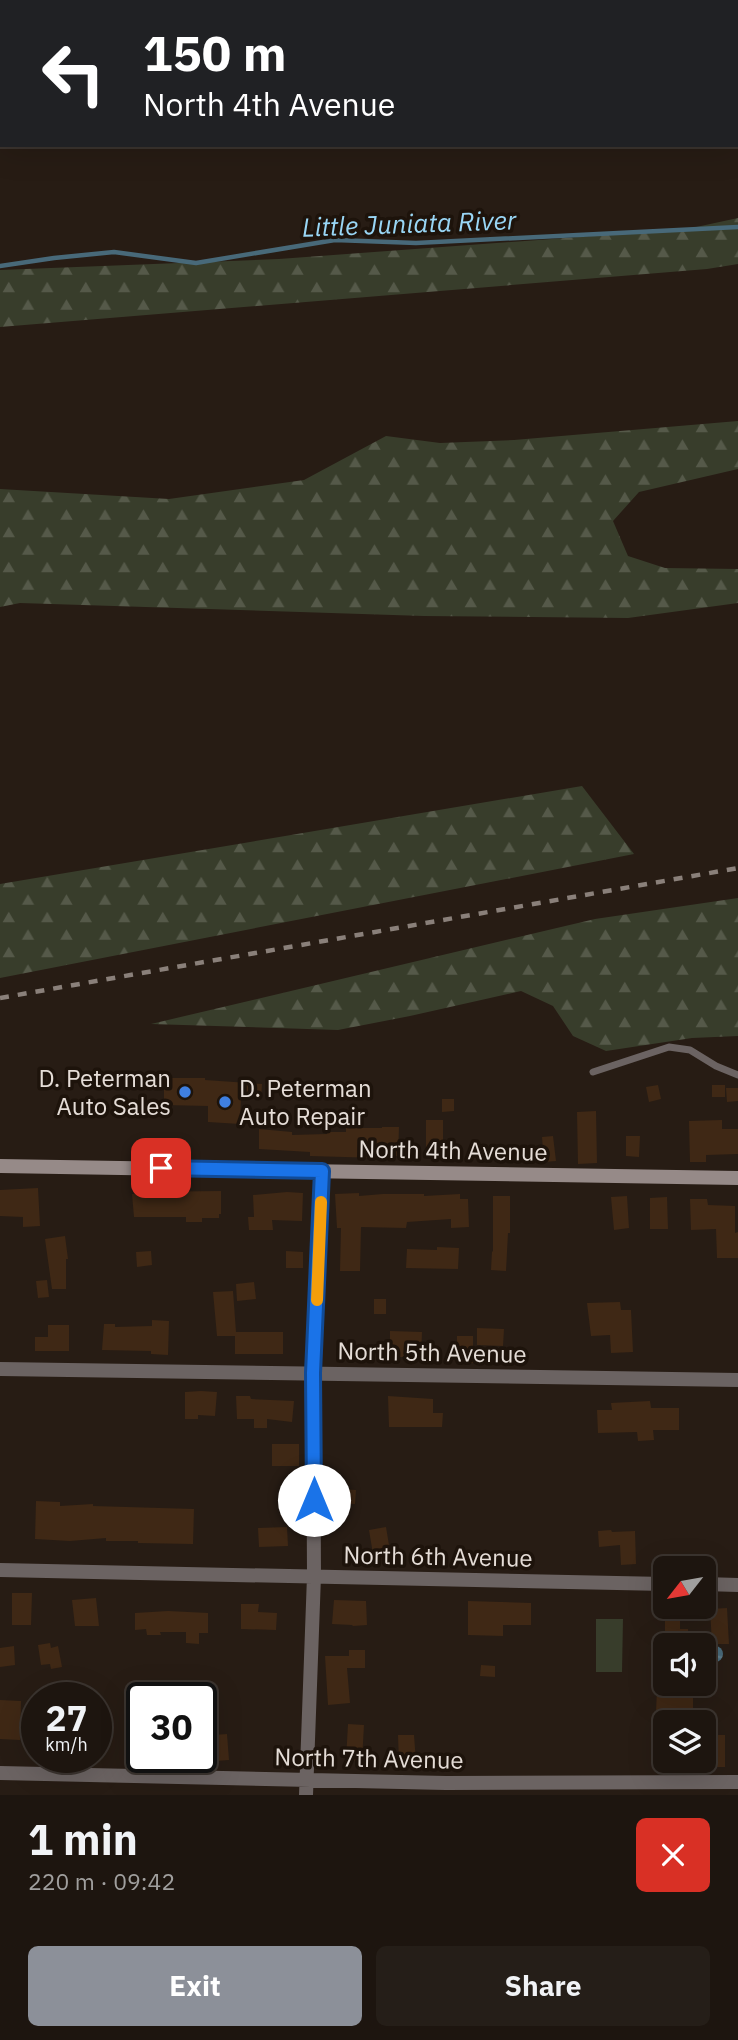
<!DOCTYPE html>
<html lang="en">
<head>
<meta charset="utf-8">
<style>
  :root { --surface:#1d150f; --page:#251e18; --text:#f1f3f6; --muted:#a09f9e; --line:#3b342f; --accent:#8c9099 }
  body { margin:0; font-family:"IBM Plex Sans",sans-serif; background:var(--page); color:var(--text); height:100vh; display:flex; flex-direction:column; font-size:26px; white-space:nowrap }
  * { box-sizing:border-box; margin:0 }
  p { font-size:23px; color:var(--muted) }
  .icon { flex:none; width:38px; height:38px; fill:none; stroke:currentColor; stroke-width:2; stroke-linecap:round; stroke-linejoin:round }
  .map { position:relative; height:1795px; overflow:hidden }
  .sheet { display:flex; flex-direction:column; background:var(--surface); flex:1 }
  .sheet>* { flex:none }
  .top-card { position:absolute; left:0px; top:0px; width:738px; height:147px; box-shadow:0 7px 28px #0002,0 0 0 2px var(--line); background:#202124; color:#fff; overflow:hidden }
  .needle { width:46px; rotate:239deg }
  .controls { position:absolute; left:653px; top:1556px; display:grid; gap:14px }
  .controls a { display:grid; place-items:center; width:63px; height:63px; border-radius:10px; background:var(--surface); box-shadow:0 7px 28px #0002,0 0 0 2px var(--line); font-size:35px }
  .speed { position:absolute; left:21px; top:1682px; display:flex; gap:14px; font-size:35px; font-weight:700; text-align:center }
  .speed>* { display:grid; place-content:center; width:91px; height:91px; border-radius:50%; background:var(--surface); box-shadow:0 7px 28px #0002,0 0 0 2px var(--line); line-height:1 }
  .speed small { font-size:18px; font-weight:400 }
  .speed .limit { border:4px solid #111; border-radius:10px; background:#fff; color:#111 }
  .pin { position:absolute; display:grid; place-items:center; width:60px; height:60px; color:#fff; margin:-30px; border-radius:14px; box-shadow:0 4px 10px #0006 }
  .me { position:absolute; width:77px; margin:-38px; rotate:0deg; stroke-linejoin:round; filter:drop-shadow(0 0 5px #0008) }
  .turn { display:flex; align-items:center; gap:24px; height:147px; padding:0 28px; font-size:32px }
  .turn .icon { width:91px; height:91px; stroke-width:2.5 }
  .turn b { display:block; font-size:49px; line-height:60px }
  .round { display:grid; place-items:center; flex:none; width:74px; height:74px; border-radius:10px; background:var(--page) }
  .head { display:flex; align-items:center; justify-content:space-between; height:119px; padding:0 28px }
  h1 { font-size:42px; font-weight:700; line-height:52px }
  .cta { display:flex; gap:14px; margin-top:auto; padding:14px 28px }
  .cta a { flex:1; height:80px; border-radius:10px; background:var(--accent); color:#fff; font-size:28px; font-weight:700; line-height:80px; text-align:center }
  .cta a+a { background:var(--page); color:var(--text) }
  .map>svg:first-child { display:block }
  .forest { fill:url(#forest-firs) }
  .pitch { fill:#383d2b }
  .water { fill:url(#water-waves) }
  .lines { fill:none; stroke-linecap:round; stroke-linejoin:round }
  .stream { stroke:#486979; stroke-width:4.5 }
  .building { fill:#3f2815 }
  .service { stroke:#6b6362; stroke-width:7 }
  .minor { stroke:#6b6362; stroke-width:14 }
  .secondary { stroke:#968a88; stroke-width:14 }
  .rail { stroke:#8a807a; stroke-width:4.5; stroke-dasharray:9 9; stroke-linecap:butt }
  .route-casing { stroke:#114b97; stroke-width:18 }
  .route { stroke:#1a73e8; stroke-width:12 }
  .slow { stroke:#f59e0b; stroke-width:12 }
  .shop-dot { fill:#3f7fe0; stroke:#1d130b; stroke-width:2.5 }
  .labels { text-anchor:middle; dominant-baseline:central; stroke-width:7; stroke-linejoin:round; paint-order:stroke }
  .poi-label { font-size:24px; fill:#e5ddd7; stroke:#1d130b; text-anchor:end }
  .street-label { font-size:24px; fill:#e5ddd7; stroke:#1d130b }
  .water-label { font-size:26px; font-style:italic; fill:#99d6f5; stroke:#1d130b }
</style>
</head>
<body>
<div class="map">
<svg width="738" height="1795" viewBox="0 0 738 1795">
  <defs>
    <pattern id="forest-firs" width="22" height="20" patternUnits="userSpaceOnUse" patternTransform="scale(1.75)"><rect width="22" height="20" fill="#383d2b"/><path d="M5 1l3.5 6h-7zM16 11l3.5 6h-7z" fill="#555949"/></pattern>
    <pattern id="water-waves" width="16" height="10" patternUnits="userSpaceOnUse" patternTransform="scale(1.75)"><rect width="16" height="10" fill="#486979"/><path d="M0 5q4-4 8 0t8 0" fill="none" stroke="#627e8b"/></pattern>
  </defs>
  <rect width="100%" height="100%" fill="#271c14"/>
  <path class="forest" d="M14,0H738V79L737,2H14Z
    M738,218V264L707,269L0,327V270L279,259L687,229Z
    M738,421V469L639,492L613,521L628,556L665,568L738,569V603L628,618L424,616L20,603L0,607V489L169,499L304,480L386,436L440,443L514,440Z
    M582,786L634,854L0,978V884Z
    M738,898V1036L692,1038L606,1051L573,1036L553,1006L521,991L410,1016L338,1030L151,1024L595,919Z"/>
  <path class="pitch" d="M596,1619H623L622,1672H596Z"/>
  <path class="water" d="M707 1654a8 8 0 1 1 16 0a8 8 0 1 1-16 0Z"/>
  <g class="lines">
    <path class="stream" d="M0,266L54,258L114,252L196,263L335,240L416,243L738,227"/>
  </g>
  <path class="building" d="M164,1078H205V1080L262,1084L261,1098L241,1096L240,1124L208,1122V1106L164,1105Z
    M308,1082L340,1084V1096L308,1095Z
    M658,1085L661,1099L649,1102L646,1087Z
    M712,1085H725V1097H712Z
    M726,1088H738V1101L727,1102Z
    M442,1099H454V1111L442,1112Z
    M596,1111L597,1163L578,1164L577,1112Z
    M426,1120H443V1155H426Z
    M722,1120V1129H738V1154L706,1155V1162H690L689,1121Z
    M382,1127H399L398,1156L378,1155V1158L310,1156V1152L259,1149V1129L292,1132V1135L327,1134V1132H346V1128H382Z
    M553,1136L556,1161L544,1162L542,1137Z
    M626,1136H640L639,1157L626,1156Z
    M38,1188L40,1226L23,1227V1217L0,1216V1190Z
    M221,1191V1214H219V1218H202V1222H186V1217H134L132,1194H137V1192Z
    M287,1192L303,1193L302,1221L272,1220L273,1230H249L248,1217H254L253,1195Z
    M359,1193V1196L383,1194H424V1196L460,1194V1199H468L469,1227L451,1228V1219L407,1222L406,1228L361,1227L360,1271H340L341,1228H337L335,1194Z
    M493,1196H510V1233H508L506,1271L491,1270L492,1251L493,1252Z
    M627,1196L629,1228L614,1230L611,1197Z
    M667,1197L668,1229H650V1198Z
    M690,1199H707L708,1205L735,1206V1233L738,1232V1258H717L716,1229L691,1230Z
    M65,1236L68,1259H66V1289H52L45,1239Z
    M437,1247L459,1248L458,1269L406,1268L407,1249L437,1250Z
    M151,1251L152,1265L137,1267L136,1252Z
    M286,1251L303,1252V1268H286Z
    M47,1280L49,1297L38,1298L36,1281Z
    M254,1282L256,1299L237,1301L236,1284Z
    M233,1291L236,1332H283V1354H235V1336H217L213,1292Z
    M374,1299H386V1314H374Z
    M620,1302L621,1310H631L633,1352L611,1353L610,1335L591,1336L587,1303Z
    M152,1320L169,1321L168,1355L151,1354V1351L102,1350L104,1324H115V1327L152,1326Z
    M48,1325H69V1351H35V1337H48Z
    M477,1328L504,1329L503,1346L477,1345Z
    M390,1331L422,1332L421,1357H390Z
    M457,1336H473V1363L457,1362Z
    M201,1391L217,1392L215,1416L198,1415V1419H185V1392Z
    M236,1396H250L251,1399L294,1401L292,1422L267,1419V1428H254V1419H237Z
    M388,1396L433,1399V1413H443L442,1427H389Z
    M650,1401L651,1408H679V1430H653L654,1440L638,1441L637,1432L598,1433L597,1410H612L611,1403Z
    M272,1444H299V1466H272Z
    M336,1489L356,1490L355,1504L336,1503Z
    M36,1501L60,1502V1506L93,1504V1506L194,1509L193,1544L138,1543V1541H106V1538L70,1541L35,1539Z
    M287,1527L288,1546L259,1547L258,1528Z
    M386,1527L390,1551L373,1554L369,1530Z
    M611,1530L612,1532L635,1531L636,1564L621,1565L620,1545L599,1547L598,1531Z
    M12,1593H32L31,1625H12Z
    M96,1598L99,1626H75L72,1600Z
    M334,1600L366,1601L367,1625L353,1626L352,1625L332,1624Z
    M468,1601L531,1603V1625H503V1636L468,1635Z
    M241,1604H259L258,1612L277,1613L276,1630L241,1629Z
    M727,1608L729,1644H712L710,1609Z
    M665,1610H680V1629H688L689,1642L665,1643Z
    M168,1611L208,1613V1633H199V1644L186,1643V1632H160L161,1635H147L146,1629L135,1630V1613Z
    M50,1643L51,1648L58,1646L62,1667L51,1669L50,1664L41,1665L38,1645Z
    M14,1646L15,1665L0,1667V1648Z
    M349,1650H365V1668H347L350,1703L328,1705L325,1656H349Z
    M481,1665L495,1666V1677L480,1676Z
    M657,1689H693V1713L656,1712Z
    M0,1700L21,1701L20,1740L0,1739Z
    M348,1724L364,1725L362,1761L346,1760Z
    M227,1734L229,1760L202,1762L201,1736Z
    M398,1735H414L416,1762L399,1763Z
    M704,1735H725V1767H708V1760H704Z"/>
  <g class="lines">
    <path class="service" d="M593,1072L669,1047L690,1050L716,1066L738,1075"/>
    <path class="minor" d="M0,1369L738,1380
      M0,1570L665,1584
      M704,1584L738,1585
      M0,1773L446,1783L738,1782
      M306,1795L314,1576L313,1372L322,1171"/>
    <path class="secondary" d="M0,39H2
      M737,109H738
      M0,1166L738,1178"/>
    <path class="rail" d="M0,998L738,868"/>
  </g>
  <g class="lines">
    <g class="route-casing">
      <path id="route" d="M161,1168L322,1171L313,1373L314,1500"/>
    </g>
    <use href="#route" class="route"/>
    <path class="slow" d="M317,1300L321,1202"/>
  </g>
  <g class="shop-dot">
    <circle cx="185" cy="1092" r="7"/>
    <circle cx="225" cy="1102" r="7"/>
  </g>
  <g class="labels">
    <g class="poi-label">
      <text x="171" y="1078">D. Peterman<tspan x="171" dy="28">Auto Sales</tspan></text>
      <text x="239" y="1088" text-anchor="start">D. Peterman<tspan x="239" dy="28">Auto Repair</tspan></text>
    </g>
    <g class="street-label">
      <text transform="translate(453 1150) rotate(1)">North 4th Avenue</text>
      <text transform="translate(432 1352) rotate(1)">North 5th Avenue</text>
      <text transform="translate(438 1556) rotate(1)">North 6th Avenue</text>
      <text transform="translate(369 1758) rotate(1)">North 7th Avenue</text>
    </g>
    <g class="water-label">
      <text transform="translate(409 223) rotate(-2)">Little Juniata River</text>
    </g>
  </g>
</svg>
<div class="controls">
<a><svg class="needle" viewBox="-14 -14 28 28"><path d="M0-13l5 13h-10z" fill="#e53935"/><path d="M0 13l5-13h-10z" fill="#a09f9e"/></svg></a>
<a><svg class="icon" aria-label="sound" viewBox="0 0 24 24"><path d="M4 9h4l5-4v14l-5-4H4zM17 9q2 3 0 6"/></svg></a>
<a><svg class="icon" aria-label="layers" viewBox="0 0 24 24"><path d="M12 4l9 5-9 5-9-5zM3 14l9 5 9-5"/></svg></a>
</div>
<div class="speed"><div>27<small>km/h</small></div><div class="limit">30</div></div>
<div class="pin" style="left:161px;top:1168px;background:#d93025"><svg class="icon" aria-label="arrive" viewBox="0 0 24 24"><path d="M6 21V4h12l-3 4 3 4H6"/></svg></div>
<svg class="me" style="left:314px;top:1500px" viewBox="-20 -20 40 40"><circle r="19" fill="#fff"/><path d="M0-13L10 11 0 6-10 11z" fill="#1a73e8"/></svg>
<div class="top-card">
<div class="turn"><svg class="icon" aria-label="left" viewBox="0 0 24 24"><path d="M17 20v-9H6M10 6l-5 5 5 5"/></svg><div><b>150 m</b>North 4th Avenue</div></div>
</div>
</div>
<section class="sheet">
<div class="head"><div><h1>1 min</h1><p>220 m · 09:42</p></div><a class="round" style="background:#d93025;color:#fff"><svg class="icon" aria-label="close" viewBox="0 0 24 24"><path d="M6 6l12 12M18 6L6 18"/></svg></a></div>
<div class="cta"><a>Exit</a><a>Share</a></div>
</section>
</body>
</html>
